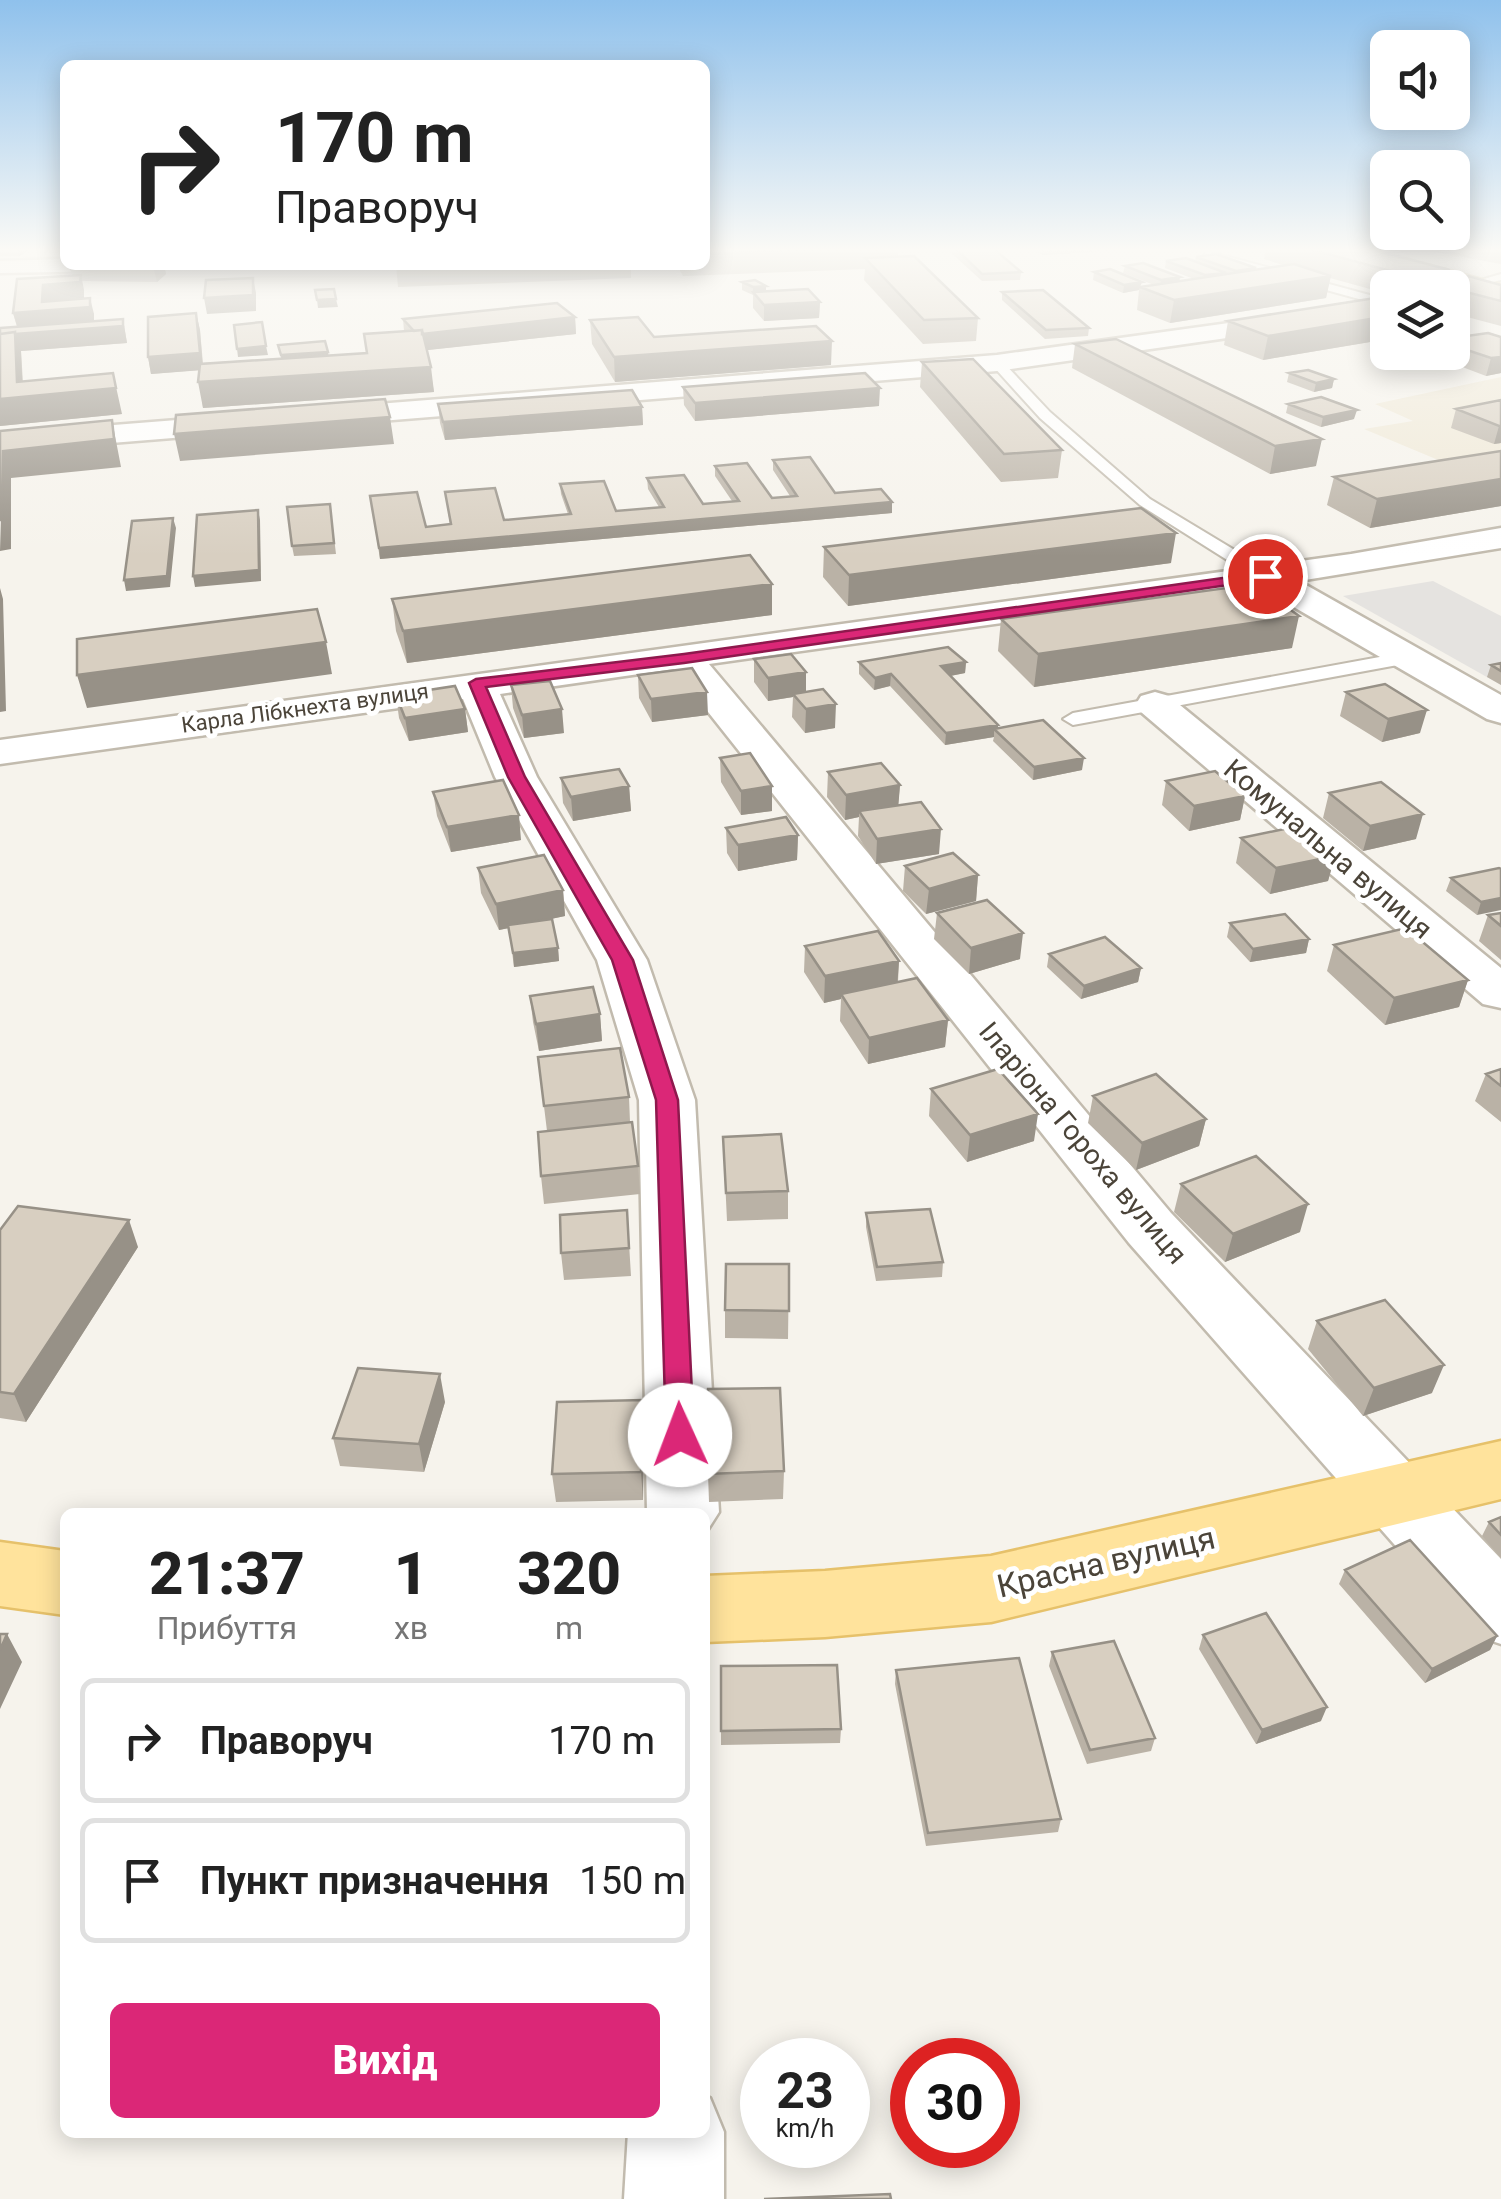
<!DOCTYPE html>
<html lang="uk">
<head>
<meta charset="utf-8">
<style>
  :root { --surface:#fff; --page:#f2f2f2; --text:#222; --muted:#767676; --line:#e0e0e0; --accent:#db2777 }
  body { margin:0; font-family:Roboto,sans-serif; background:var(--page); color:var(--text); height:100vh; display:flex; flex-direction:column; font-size:38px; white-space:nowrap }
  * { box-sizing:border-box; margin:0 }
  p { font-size:32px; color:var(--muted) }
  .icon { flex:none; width:55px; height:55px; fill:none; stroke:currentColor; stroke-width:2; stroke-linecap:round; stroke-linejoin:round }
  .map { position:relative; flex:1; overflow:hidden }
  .drawer { position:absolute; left:60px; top:1508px; width:650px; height:630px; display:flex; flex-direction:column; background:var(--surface); border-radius:15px; box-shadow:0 5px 25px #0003 }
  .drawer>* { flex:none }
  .guide { position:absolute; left:60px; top:60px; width:650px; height:210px; border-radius:15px; box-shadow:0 5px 25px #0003; background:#fff; color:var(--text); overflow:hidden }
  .buttons { position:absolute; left:1370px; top:30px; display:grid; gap:20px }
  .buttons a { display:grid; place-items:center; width:100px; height:100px; border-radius:15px; background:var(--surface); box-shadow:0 5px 25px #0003; font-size:50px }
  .speed { position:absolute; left:740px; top:2038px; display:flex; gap:20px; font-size:50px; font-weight:700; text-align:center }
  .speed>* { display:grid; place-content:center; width:130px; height:130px; border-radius:50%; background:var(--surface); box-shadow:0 5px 25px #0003; line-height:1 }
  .speed small { font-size:25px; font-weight:400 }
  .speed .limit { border:15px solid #d22; background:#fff; color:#111 }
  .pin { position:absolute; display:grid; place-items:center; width:85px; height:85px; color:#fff; margin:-42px; border:5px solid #fff; border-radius:50%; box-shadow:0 2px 10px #0007 }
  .me { position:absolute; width:110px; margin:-55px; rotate:358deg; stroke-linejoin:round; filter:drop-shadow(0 0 8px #0008) }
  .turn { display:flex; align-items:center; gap:35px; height:210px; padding:0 50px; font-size:45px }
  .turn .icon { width:130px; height:130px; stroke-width:2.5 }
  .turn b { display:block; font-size:70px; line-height:85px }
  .eta { display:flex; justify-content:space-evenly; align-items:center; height:170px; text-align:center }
  .eta b { font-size:60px; font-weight:800; line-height:70px }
  .cta { display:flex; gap:20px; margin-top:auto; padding:20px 50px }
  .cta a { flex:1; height:115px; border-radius:15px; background:var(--accent); color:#fff; font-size:40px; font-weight:800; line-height:115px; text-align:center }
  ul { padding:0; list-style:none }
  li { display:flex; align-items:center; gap:30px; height:125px; margin:0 20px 15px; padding:0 30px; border:5px solid var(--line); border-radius:15px }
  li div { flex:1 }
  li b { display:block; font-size:38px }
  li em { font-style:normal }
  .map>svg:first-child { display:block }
  .education { fill:#efe8d6 }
  .parking { fill:#e5e3e0 }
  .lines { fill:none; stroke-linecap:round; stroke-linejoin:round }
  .service-casing { stroke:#c2bbae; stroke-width:4 }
  .minor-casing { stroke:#c2bbae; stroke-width:5 }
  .secondary-casing { stroke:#d6c79b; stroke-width:5 }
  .primary-casing { stroke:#e6c16a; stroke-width:5 }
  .service { fill:#fff; fill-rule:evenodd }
  .minor { fill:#fff; fill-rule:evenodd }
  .secondary { fill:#fff3cd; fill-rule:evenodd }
  .primary { fill:#ffe39c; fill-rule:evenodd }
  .wall { fill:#bab2a6 }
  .shaded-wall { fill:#979187 }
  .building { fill:#d8cfc1; stroke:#979187; stroke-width:2.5 }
  .route { fill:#db2777; stroke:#8e194d; stroke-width:2.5 }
  .labels { text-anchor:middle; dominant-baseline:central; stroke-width:10; stroke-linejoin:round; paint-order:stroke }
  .far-street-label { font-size:22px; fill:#4b4439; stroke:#fff }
  .street-label { font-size:28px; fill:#4b4439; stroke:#fff }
  .near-street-label { font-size:32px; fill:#4b4439; stroke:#fff }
</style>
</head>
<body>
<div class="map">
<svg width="1501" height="2199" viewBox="0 0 1501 2199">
  <rect width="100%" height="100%" fill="#f6f3ec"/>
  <path class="education" d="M1501,377V454L1443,462L1364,429L1413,421L1375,404Z"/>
  <path class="parking" d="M1433,581L1501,616V685L1343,596Z"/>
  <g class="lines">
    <g class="service-casing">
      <path id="service" d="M1207,251L1388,300V307L1203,256Z
        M1501,274V280L1472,287L1467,284Z
        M993,360H1001L1050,412L1150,499L1271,572V580H1259L1140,505L1040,418L993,366Z
        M1407,652L1414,654V662L1073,725L1063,719L1073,713Z"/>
    </g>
    <g class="minor-casing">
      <path id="minor" d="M65,259V265H122L111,271L0,273V261Z
        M1388,301V315L997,371L0,452V434L997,355Z
        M1501,528V548L1299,581L1501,695V723L1487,719L1259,587L709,664L1171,1213L1501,1559V1644L1474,1635L1129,1243L674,669L500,694L537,777L647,960L695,1100L719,1512L705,1534V1512H647L639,1100L597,960L495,777L463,699L0,764V740L1351,554Z
        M1155,692L1169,696L1501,968V1008L1483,1004L1141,712L1136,704L1141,696Z
        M705,2096L710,2098L724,2132V2199H624L628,2132H705Z"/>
    </g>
    <g class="secondary-casing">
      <path id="secondary" d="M1329,248H1364L1501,285V299Z"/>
    </g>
    <g class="primary-casing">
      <path id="primary" d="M1501,1441V1499L991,1622L825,1637L705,1642V1576L825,1571L991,1556Z
        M0,1542L65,1551V1615L0,1606Z"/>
    </g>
    <use href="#service" class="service"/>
    <use href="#minor" class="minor"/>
    <use href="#secondary" class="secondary"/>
    <use href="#primary" class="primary"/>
  </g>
  <path class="wall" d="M0,248H30V250L19,256H0Z
    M705,248H898V257L978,318L976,341L923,344L864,280L865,269L683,276L677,265H705Z
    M948,248H993L1021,272L1020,280L982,281L948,250Z
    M1032,248H1155L1042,255Z
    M1266,248H1366L1448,281L1501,285V326L1452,313V288H1388V294L1330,278L1326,298L1170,323L1137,310L1139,290L1123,293L1093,280L1094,272L1141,287L1154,285L1123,273L1125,266L1180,281L1194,279L1165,268L1166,261H1195L1196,257L1256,270L1286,266L1264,259Z
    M1431,248H1501V264L1430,251Z
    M71,265H164L166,274L157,282L82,281L84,298L94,314V321L123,319L127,343L21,351L23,382L122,414L0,426V328L17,327L13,313L72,275L69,266Z
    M396,265H631V278L398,287Z
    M742,282L766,286V291L820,302L819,318L764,321L753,308V295L742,290Z
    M1002,292L1089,328L1088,336L1045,339L1002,300Z
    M1388,296V339L1263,360L1224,345L1228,321Z
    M196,313L200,330L203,363L281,358L278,345L328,355L367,353L404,331L403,319L575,317L576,334L427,350L434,392L203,408L199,370L151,374L148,357Z
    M590,320L654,337L831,365L615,382L592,344Z
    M1501,337V373L1486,376L1436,357L1437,352H1452V338Z
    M1075,344L1316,466L1270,474L1072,368Z
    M922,362L1062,450L1058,478L1001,482L920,387Z
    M1289,373L1334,379L1332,388L1314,392L1287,382Z
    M683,387L879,406L695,421L684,405Z
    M1501,400V443L1494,444L1451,428L1456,409Z
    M438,404L642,407L643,425L445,440L440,423Z
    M1288,404L1354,419L1321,427L1286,413Z
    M1501,451V506L1370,528L1327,505L1334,477Z
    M773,460L835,493L892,502V513L380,559L370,496L426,527L450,524L445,492L504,520L568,514L561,494L560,484L616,511L659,507L648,489L647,478L703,504L732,501L715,476V466L772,498L790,496L773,470Z
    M330,504L336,554L294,556L292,546Z
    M824,547L1171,563L848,606L823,577Z
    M772,584V615L407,663L396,631L392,599Z
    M1001,619L1292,648L1034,687L998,651Z
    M754,659L806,692L835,728L805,733L792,717L793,697L768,701L754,682Z
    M859,662H966L965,673L950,676L998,728L1082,770L1033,780L993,741L994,737L945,745L890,686L874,690L859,674Z
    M1501,663V685L1487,677L1491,665Z
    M638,675L708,715L652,722L639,698Z
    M511,685L564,733L524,738L513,708Z
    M1346,692L1420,733L1382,742L1340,716Z
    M396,695L465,709L468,732L409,741L399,718Z
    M720,758L772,786V811L741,815L721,782Z
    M828,772L900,785L898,805L939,854L876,864L858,836L859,817L845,820L827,797Z
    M561,778L629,786L631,811L573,821L563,803Z
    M1166,781L1245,796L1240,820L1189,831L1162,805Z
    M433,792L521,840L451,852L437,816Z
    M1329,793L1416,839L1363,851L1323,818Z
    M726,828L798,835L797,860L738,871L727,853Z
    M1241,838L1335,856L1328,881L1270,894L1236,863Z
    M905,866L978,875L976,901L926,914L903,891Z
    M478,868L563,890L565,916L546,920L558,948L559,961L514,967L509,928L499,930L481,893Z
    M1499,868L1477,915L1446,891L1451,878Z
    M937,913L1020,959L969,974L934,939Z
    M1501,913V960L1479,941L1488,915Z
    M1230,923L1309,939L1306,953L1250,962L1227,937Z
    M1334,945L1468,980L1459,1007L1385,1025L1327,971Z
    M805,946L899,961L898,982L948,1020L945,1047L868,1064L840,1021L841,999L824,1003L804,972Z
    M1049,954L1141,968L1138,982L1081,999L1047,967Z
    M530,996L600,1014L602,1041L539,1051L533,1022Z
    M538,1057L629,1097L630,1122L638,1166L640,1194L544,1204L541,1176L547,1131Z
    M1501,1069V1122L1475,1101L1486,1074Z
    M931,1089L1034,1141L967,1162L929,1116Z
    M1093,1096L1206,1119L1199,1146L1136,1170L1088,1123Z
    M723,1137L788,1191V1219L727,1221Z
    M1181,1184L1300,1232L1225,1262L1174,1212Z
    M627,1210L631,1276L564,1280L561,1253Z
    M866,1213L943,1262L942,1277L876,1281L866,1227Z
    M0,1230L138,1247L26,1422L0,1418Z
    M789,1264L788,1339L725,1338V1310Z
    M1317,1321L1432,1393L1363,1416L1308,1349Z
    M445,1402L424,1472L340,1466L333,1438Z
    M644,1428L643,1500L556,1502L552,1474Z
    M784,1471L783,1499L709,1502L708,1474Z
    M1501,1517V1558L1482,1536L1489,1522Z
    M1345,1570L1497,1636L1490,1650L1425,1683L1339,1584Z
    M1203,1635L1321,1721L1256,1744L1199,1649Z
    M1052,1652L1155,1738L1151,1751L1087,1764L1049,1666Z
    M721,1666L841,1729L840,1743L721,1745Z
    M896,1670L1061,1819L1058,1832L926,1846L895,1684Z"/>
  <path class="shaded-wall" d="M17,248H30V250L19,256Z
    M1042,248H1155L1042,255Z
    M155,265H164L166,274L157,282L153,266Z
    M1450,270L1446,287L1435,284L1434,288H1413L1416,278Z
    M81,275L84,290V298H90L94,314V323L18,329L13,313L43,285Z
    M1331,276L1326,298L1170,323L1174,300Z
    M1180,277L1179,285L1160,288L1161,280Z
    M253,278L256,293V311L207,314L204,298Z
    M1142,282L1139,290L1123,293L1124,285Z
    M766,286V294L753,292V296V287Z
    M336,299L338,307L318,308L317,300Z
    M820,302L819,318L764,321V305Z
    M196,313L200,330L203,370L151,374L148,357Z
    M1388,316V339L1263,360L1268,336Z
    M575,317L576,334L419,351L417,334Z
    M123,319L127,343L21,351L23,397L113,373L122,414L0,426V399L17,382L15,334Z
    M832,341L831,365L615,382L614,357Z
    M266,346L268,355L238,357L237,349Z
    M328,352L329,360L282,364L281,355Z
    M1501,357V373L1486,376L1491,358Z
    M431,367L434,392L203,408L198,382Z
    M1334,379L1332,388L1314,392L1316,383Z
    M880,388L879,406L695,421V403Z
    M642,407L643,425L445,440L443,422Z
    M1357,410L1354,419L1321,427L1323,417Z
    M390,417L394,444L180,461L174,434Z
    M112,420L121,467L11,478V549L0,551L3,451Z
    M1501,425V443L1494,444L1499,426Z
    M1322,439L1316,466L1270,474L1275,446Z
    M1501,479V506L1370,528L1377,499Z
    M892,502V513L380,559L379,548Z
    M258,510L260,520L261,581L195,587L193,576Z
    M173,518L176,528L170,587L126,591L124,580Z
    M1176,533L1171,563L848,606L849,575Z
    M772,584V615L407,663L403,631Z
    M0,588L3,599L6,711L0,712Z
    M1299,616L1292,648L1034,687L1038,654Z
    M326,642L332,674L87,708L77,675Z
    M966,662L965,673L940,678L941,666Z
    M806,672V695L793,694V697L768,701V678Z
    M891,674L890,686L874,690L875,678Z
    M707,692L708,715L652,722L651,699Z
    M836,704L835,728L805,733L806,709Z
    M465,709L468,732L409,741L405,718Z
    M562,709L564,733L524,738L522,715Z
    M1427,710L1420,733L1382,742L1388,719Z
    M998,725V732L994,729V737L945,745L946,733Z
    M1084,758L1082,770L1033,780L1034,767Z
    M900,785L898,810L859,811V817L845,820L846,795Z
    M629,786L631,811L573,821L571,797Z
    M772,786V811L741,815V791Z
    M1245,796L1240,820L1189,831L1194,806Z
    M1423,814L1416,839L1363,851L1370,826Z
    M519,815L521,840L451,852L447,827Z
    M941,829L939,854L876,864L877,839Z
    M798,835L797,860L738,871V845Z
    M1335,856L1328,881L1270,894L1276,868Z
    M978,875L976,901L926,914L929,889Z
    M563,890L565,916L499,930L496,904Z
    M1501,898V910L1477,915L1481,902Z
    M1023,933L1020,959L969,974L971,948Z
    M1309,939L1306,953L1250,962L1253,949Z
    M558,948L559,961L514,967L513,953Z
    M899,961L897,988L841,994V999L824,1003L825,976Z
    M1141,968L1138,982L1081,999L1084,986Z
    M1468,980L1459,1007L1385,1025L1394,998Z
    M600,1014L602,1041L539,1051L536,1024Z
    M948,1020L945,1047L868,1064L869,1038Z
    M1038,1114L1034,1141L967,1162L970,1135Z
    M1206,1119L1199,1146L1136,1170L1142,1143Z
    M1308,1204L1300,1232L1225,1262L1233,1234Z
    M129,1220L138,1247L26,1422L14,1394Z
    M1444,1365L1432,1393L1363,1416L1374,1388Z
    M440,1374L445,1402L424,1472L419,1444Z
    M643,1400L644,1428L643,1500L641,1472Z
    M7,1634L22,1662L0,1709V1650Z
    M1497,1636L1490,1650L1425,1683L1432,1669Z
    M1327,1707L1321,1721L1256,1744L1262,1730Z"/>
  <path class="building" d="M705,248H834L705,254Z
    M955,248H993L1021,272L982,274Z
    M1306,248H1366L1450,270L1416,278Z
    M1216,254L1256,268L1236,271L1196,257Z
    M914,256L978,318L924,320L865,258Z
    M1186,258L1226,273L1205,275L1166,261Z
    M1143,263L1180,277L1161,280L1125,266Z
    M1294,264L1331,276L1174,300L1140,287Z
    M71,265H155L153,266H69Z
    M1110,269L1142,282L1124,285L1094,272Z
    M81,275L80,282L43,285L42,302L90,298V307L13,313L17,279Z
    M1468,276L1501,285V301L1435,284Z
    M253,278V295L204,298L206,280Z
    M755,280L766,286L753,287L742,282Z
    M334,289L336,299L317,300L315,290Z
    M808,289L820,302L764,305L753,292Z
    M1043,290L1089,328L1046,330L1002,292Z
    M1388,296V316L1268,336L1228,321Z
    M557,303L575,317L422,334V330L414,331L403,319Z
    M196,313L200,353L148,357V317Z
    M638,317L654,337L816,326L832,341L614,357L590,320Z
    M123,319V326L15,334V332L0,334V328Z
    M262,322L266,346L237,349L234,325Z
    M422,330L431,367L198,382L200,364L367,353L364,334Z
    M15,332L17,382L113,373L116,388L0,399V334Z
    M1488,333L1501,337V357L1491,358L1452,345V338Z
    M1116,339L1322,439L1275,446L1075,344Z
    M325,341L328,352L281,355L278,345Z
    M973,359L1062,450L1004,454L922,362Z
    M1308,370L1334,379L1316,383L1289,373Z
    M865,373L880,388L695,403L683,387Z
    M632,390L642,407L443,422L438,404Z
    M1321,397L1357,410L1323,417L1288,404Z
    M385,399L390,417L174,434L176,415Z
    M1501,400V425L1499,426L1456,409Z
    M112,420L114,439L3,451L2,520H0V431Z
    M1501,451V479L1377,499L1334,477Z
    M810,457L835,493L881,489L892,502L379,548L370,496L417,492L426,527L451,524L445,492L495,488L504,520L571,514L560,484L604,481L616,511L664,507L647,478L684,475L703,504L739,501L715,466L747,463L772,498L797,496L773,460Z
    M330,504L334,543L292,546L287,507Z
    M1141,508L1176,533L849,575L824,547Z
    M258,510L259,570L193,576L197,515Z
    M173,518L167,576L124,580L132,521Z
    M750,555L772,584L403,631L392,599Z
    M1255,584L1299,616L1038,654L1001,619Z
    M317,609L326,642L77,675V639Z
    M948,647L966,662L941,666L998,725L946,733L891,674L875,678L859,662Z
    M791,654L806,672L768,678L754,659Z
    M1501,663V671L1491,665Z
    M692,668L707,692L651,699L638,675Z
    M550,681L562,709L522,715L511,685Z
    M1385,684L1427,710L1388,719L1346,692Z
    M455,686L465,709L405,718L396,695Z
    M823,689L836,704L806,709L793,694Z
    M1043,720L1084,758L1034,767L994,729Z
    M750,753L772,786L741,791L720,758Z
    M881,763L900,785L846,795L828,772Z
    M619,769L629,786L571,797L561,778Z
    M1215,771L1245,796L1194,806L1166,781Z
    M503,780L519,815L447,827L433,792Z
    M1381,782L1423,814L1370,826L1329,793Z
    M921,802L941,829L877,839L859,811Z
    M786,817L798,835L738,845L726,828Z
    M1299,826L1335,856L1276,868L1241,838Z
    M953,853L978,875L929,889L905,866Z
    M544,855L563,890L496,904L478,868Z
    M1499,868L1501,869V898L1481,902L1451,878Z
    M987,900L1023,933L971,948L937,913Z
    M1501,913V926L1488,915Z
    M1285,914L1309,939L1253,949L1230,923Z
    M552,919L558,948L513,953L508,925Z
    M1406,928L1468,980L1394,998L1334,945Z
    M878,931L899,961L825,976L805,946Z
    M1105,937L1141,968L1084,986L1049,954Z
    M917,978L948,1020L869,1038L841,994Z
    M593,987L600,1014L536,1024L530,996Z
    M620,1048L629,1097L544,1106L538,1057Z
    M998,1069L1038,1114L970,1135L931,1089Z
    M1501,1069V1086L1486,1074Z
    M1156,1074L1206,1119L1142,1143L1093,1096Z
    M632,1122L638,1166L541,1176L538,1132Z
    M781,1134L788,1191L726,1193L723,1137Z
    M1256,1156L1308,1204L1233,1234L1181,1184Z
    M18,1206L129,1220L14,1394L0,1392V1230Z
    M930,1209L943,1262L877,1267L866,1213Z
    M627,1210L629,1248L561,1253L560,1215Z
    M726,1264H789V1311L725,1310Z
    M1385,1300L1444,1365L1374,1388L1317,1321Z
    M358,1368L440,1374L419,1444L333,1438Z
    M780,1388L784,1471L708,1474V1389Z
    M643,1400L641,1472L552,1474L557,1402Z
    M1501,1517V1535L1489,1522Z
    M1410,1540L1497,1636L1432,1669L1345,1570Z
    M1266,1613L1327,1707L1262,1730L1203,1635Z
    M0,1634H7L0,1650Z
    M1114,1641L1155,1738L1090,1750L1052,1652Z
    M1019,1658L1061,1819L928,1833L896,1670Z
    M837,1665L841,1729L721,1731V1666Z
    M890,2194L891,2199H764Z"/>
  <linearGradient id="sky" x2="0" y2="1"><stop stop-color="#8fc1ec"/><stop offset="0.45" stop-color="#fbfaf6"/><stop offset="1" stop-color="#fbfaf6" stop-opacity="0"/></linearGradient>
  <rect width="1501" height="556" fill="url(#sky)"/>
  <path class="route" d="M1265,572L1270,573V579L684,663L486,687L525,777L633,960L678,1100L694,1435L690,1443L680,1447L670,1443L666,1435L656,1100L612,960L508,777L469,683L476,679L684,654Z"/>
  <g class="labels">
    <g class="far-street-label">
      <text transform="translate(305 708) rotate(-8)">Карла Лібкнехта вулиця</text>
    </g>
    <g class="street-label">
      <text transform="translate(1328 849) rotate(40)">Комунальна вулиця</text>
      <text transform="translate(1083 1143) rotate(50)">Іларіона Гороха вулиця</text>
    </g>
    <g class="near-street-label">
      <text transform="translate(1106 1562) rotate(-13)">Красна вулиця</text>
    </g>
  </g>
</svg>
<div class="buttons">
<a><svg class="icon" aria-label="sound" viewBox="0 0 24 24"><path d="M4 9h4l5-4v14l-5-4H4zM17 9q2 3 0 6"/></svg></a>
<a><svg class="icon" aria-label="search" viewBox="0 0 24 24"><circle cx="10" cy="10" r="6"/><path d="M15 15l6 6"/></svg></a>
<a><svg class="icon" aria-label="layers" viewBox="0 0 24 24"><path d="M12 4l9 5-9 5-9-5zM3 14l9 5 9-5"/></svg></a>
</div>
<div class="speed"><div>23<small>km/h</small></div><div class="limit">30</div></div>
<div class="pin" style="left:1265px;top:576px;background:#d93025"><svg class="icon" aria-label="arrive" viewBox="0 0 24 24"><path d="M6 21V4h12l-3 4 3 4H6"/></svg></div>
<svg class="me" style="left:680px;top:1435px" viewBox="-20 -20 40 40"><circle r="19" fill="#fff"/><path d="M0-13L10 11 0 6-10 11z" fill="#db2777"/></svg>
<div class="guide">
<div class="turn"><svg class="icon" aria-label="right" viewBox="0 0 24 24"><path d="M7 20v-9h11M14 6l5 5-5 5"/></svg><div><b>170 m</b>Праворуч</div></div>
</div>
<section class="drawer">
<div class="eta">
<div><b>21:37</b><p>Прибуття</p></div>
<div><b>1</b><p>хв</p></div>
<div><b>320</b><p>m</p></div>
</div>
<ul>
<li><svg class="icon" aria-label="right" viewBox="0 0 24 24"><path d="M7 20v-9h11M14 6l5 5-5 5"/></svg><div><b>Праворуч</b></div><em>170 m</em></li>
<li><svg class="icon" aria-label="arrive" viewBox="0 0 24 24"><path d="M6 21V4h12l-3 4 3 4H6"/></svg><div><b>Пункт призначення</b></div><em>150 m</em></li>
</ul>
<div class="cta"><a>Вихід</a></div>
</section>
</div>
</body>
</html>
